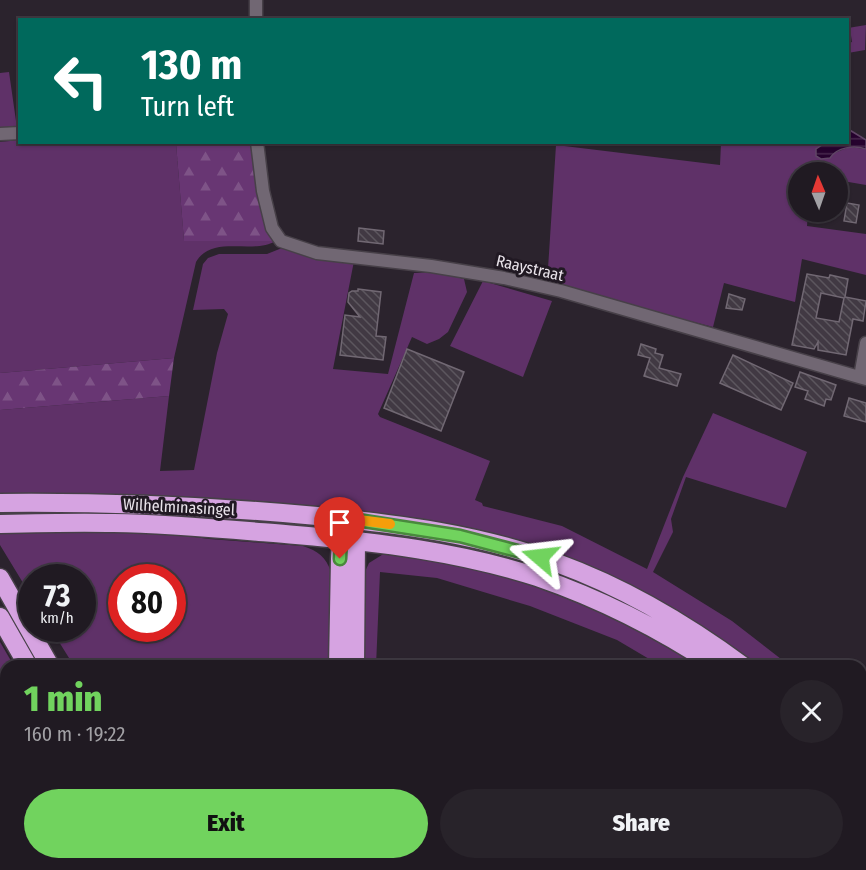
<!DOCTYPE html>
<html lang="en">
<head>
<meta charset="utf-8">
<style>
  :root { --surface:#201a22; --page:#28232a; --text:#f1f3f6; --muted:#a2a1a5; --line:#3d3840; --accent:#71d35e }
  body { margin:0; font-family:"Fira Sans Condensed",sans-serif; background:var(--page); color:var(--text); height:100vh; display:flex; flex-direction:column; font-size:22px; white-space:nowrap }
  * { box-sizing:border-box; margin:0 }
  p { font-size:20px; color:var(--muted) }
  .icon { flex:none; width:33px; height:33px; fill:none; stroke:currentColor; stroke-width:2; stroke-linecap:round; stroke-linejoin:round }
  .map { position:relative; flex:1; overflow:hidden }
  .sheet { position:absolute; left:0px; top:660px; width:867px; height:210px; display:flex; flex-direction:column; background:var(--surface); border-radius:18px 18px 0 0; box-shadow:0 2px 4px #0004,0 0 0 2px var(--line) }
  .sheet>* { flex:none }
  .top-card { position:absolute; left:18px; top:18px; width:831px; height:126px; border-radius:0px; box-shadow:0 2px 4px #0004,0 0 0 2px var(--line); background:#00695c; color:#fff; overflow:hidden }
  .needle { width:39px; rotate:358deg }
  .buttons { position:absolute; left:788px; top:162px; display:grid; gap:12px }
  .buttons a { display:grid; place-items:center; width:60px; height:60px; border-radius:50%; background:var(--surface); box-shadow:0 2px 4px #0004,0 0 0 2px var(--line); font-size:30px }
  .speed { position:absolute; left:18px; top:564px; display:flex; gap:12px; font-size:30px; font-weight:700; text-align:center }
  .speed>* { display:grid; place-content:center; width:78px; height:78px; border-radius:50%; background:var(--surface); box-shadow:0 2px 4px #0004,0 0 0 2px var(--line); line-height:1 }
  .speed small { font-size:15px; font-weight:400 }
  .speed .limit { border:9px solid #d22; background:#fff; color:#111 }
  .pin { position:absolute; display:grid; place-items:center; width:51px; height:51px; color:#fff; margin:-62px -26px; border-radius:50% 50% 50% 0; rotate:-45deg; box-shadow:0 0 6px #0007 }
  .pin .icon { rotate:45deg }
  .me { position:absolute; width:66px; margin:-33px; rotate:287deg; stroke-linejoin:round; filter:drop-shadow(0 0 4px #0008) }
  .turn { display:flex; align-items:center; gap:21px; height:126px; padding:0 24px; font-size:27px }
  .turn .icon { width:78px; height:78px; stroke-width:2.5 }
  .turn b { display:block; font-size:42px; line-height:51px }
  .round { display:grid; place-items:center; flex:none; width:63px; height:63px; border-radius:32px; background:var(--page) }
  .overview { display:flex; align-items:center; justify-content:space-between; height:102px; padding:0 24px }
  h1 { font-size:36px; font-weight:800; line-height:45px; color:var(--accent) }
  .button { display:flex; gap:12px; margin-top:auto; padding:12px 24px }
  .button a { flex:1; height:69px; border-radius:36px; background:var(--accent); color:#111; font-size:24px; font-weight:800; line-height:69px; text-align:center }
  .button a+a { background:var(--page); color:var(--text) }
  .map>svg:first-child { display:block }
  .grass { fill:#5f3168; fill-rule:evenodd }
  .forest { fill:url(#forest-firs) }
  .water { fill:url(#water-rules); stroke:#604666; stroke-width:1.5 }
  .building { fill:url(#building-back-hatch); stroke:#716873; stroke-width:1.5; fill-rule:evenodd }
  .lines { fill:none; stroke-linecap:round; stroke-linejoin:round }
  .street-casing { stroke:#474048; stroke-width:15 }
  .highway-casing { stroke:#474048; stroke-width:21 }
  .street { stroke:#716773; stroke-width:12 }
  .highway { stroke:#d6a3e1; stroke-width:18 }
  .route-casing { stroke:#49893d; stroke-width:15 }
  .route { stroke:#71d35e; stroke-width:10 }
  .slow { stroke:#f59e0b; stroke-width:10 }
  .labels { text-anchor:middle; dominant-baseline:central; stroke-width:6; stroke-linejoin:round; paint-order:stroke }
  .street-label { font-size:16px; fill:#e9e3ea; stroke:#211923 }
</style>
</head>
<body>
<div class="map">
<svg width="866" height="870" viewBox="0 0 866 870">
  <defs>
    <pattern id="forest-firs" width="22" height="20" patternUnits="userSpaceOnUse" patternTransform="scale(1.5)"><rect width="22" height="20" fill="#683673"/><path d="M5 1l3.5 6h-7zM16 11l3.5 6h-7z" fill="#7e5387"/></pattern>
    <pattern id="water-rules" width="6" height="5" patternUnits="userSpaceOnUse" patternTransform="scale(1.5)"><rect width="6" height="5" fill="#26022e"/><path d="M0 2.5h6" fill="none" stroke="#46274c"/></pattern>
    <pattern id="building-back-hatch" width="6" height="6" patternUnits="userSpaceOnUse" patternTransform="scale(1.5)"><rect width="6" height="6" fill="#413943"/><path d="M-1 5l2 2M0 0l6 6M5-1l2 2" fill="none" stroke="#5c565e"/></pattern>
  </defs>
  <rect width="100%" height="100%" fill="#2b232d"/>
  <path class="grass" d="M866,25L865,50L848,53V43L852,42L850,29L848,30V28Z
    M9,72L17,128L0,130V73Z
    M19,140L20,142L176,143L184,240L276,241C252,255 212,234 196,262L174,358L0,373V142Z
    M721,143H825L816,149L832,154L849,147L866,149V185L837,180V172H798V212H808L807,226L866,234V275L802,259L795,302L724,283L713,327L547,284L556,145L720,165Z
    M282,248L328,258L354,261L333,369L388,374L414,273L437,272L464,279L467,292L448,332L439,339L427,344L412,337L378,414L380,417L490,461L475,500L482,503L483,506L562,526L647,569L683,477L713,413L807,452L786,508L686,477L671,519L673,532L653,572L732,621L790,666H756L529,545L472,528L413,518L272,502L186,498L0,494V410L169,396L160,471L194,470L217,353L228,314L224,309L193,310L203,264L208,258L219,254H267Z
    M483,281L552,301L523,377L450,346Z
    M0,531L159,532L209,539L303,546C318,551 326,557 331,572L329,666H74L51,629L82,628V578H32L31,596L0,545ZM122,578H172V628H122Z
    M385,553C436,560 489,566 538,584C596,604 649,636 702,666H661L617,640L530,606L437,578L380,572L376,666H361L363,576L369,563Z
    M0,642L14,666H6V687L0,677Z
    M0,711L6,723V792L0,782Z
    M168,864H241L245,870H171Z"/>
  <path class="forest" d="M176,143H254L276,241H184Z
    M174,358L169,396L0,410V373Z"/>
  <path class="water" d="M848,129L866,140V149C854,145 837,147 830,158L821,159L816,156V149L825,143L848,142Z"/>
  <path class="building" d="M847,203L859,205L856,223L844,221Z
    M359,228L384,231L383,244L358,241Z
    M807,274L829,278L830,275L848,279L845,297L866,301L863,321L853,319L846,355L818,350V342L814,349L792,345ZM821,293L844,298L839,322L816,318Z
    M358,289L381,292L376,336L386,337L383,360L340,355L345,315L360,317L348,302L349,293L352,291H358Z
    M729,294L745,299L742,310L726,308Z
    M641,344L656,349L655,353L663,355L659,368L681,374L677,386L644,376L650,358L638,355Z
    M407,349L464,372L441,431L384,408Z
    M733,355L793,383L781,410L720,383Z
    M800,372L836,385L831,400L826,399L824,406L805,399L808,391L795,387Z
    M849,398L866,403V422L844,416Z"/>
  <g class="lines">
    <g class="street-casing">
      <path id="street" d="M256,0V20
        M0,134L20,133
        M257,142L263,191L272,228L281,241L317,253L431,266L504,278L561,291L866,379
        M860,377L866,343
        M87,864L90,870"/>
    </g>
    <g class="highway-casing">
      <path id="highway" d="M0,503C106,502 211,506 317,516C398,524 480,534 557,563C623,587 686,624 743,666
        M0,524C38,523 76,522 114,523C175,524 235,530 296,535C377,542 460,552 537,577C601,599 660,629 716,666
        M353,530L356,540L355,666
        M0,578L50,666
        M0,617L28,666
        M338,666L340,559L341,539L346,528
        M0,689L6,699
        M861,778L866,784
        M861,802L866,809
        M104,864L108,870
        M136,864L139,870
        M158,864L161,870
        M331,870L333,864"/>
    </g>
    <use href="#street" class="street"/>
    <use href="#highway" class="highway"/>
  </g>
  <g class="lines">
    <g class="route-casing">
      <path id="route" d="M340,559L341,539L351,519L460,536L540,557"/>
    </g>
    <use href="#route" class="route"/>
    <path class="slow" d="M348,526L351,519L390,524"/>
  </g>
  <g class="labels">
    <g class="street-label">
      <text transform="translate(530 268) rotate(13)">Raaystraat</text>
      <text transform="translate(179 507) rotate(3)">Wilhelminasingel</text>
    </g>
  </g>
</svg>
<div class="buttons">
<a><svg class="needle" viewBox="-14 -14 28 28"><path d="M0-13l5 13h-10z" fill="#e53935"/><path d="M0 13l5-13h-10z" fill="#a2a1a5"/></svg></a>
</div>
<div class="speed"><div>73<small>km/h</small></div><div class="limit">80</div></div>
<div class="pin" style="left:340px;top:559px;background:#d93025"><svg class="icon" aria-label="arrive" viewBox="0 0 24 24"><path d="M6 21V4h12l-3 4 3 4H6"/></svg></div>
<svg class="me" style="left:540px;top:557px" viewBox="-20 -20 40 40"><path d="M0-17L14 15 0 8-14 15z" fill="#71d35e" stroke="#fff" stroke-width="4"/></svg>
<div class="top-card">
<div class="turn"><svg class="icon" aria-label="left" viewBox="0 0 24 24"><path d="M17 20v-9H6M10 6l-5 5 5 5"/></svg><div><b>130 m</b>Turn left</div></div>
</div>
<section class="sheet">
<div class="overview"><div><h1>1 min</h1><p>160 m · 19:22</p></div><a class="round"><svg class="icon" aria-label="close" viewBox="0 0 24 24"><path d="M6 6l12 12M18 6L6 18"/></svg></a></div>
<div class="button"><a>Exit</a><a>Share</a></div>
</section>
</div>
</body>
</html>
